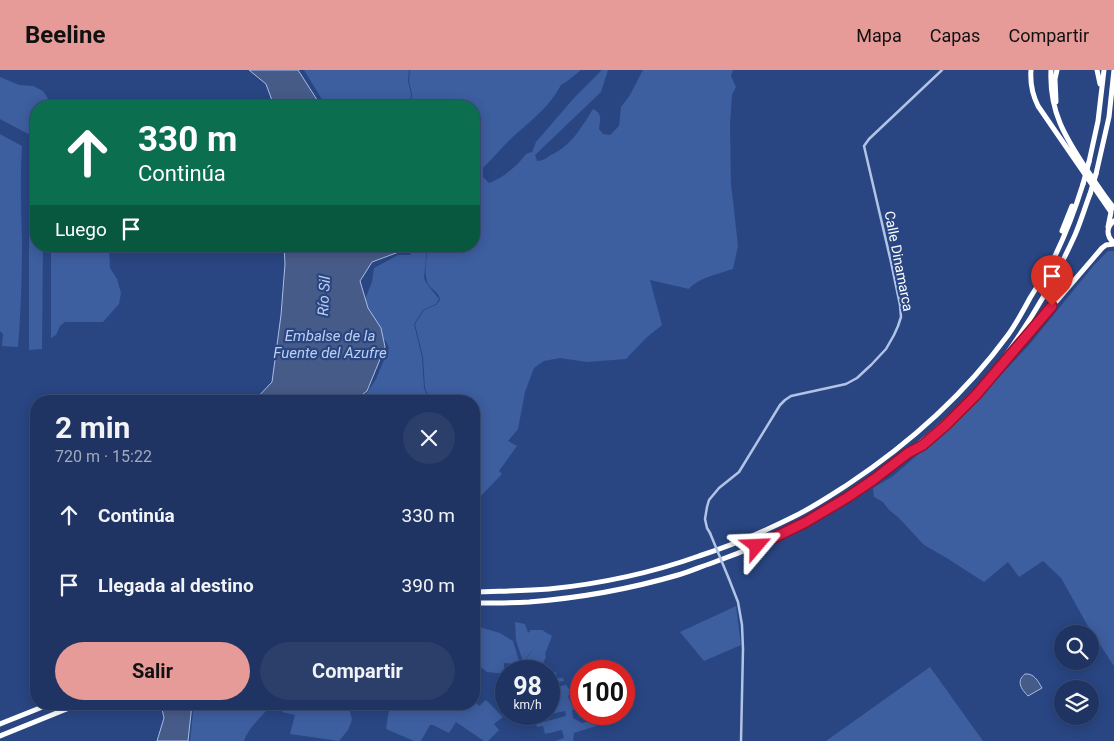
<!DOCTYPE html>
<html lang="es">
<head>
<meta charset="utf-8">
<style>
  :root { --surface:#1f3462; --page:#2c3f6b; --text:#f1f3f6; --muted:#a1aabe; --line:#3c4f77; --accent:#e69b98 }
  body { margin:0; font-family:Roboto,sans-serif; background:var(--page); color:var(--text); height:100vh; display:flex; flex-direction:column; font-size:19px; white-space:nowrap }
  * { box-sizing:border-box; margin:0 }
  p { font-size:16px; color:var(--muted) }
  .icon { flex:none; width:28px; height:28px; fill:none; stroke:currentColor; stroke-width:2; stroke-linecap:round; stroke-linejoin:round }
  .map { position:relative; flex:1; overflow:hidden }
  .details { position:absolute; left:30px; top:325px; width:450px; height:315px; display:flex; flex-direction:column; background:var(--surface); border-radius:20px; box-shadow:0 2px 12px #0003,0 0 0 1px var(--line) }
  .details>* { flex:none }
  .banner { position:absolute; left:30px; top:30px; width:450px; height:152px; border-radius:20px; box-shadow:0 2px 12px #0003,0 0 0 1px var(--line); background:#0b6e4f; color:#fff; overflow:hidden }
  .fabs { position:absolute; left:1054px; top:555px; display:grid; gap:10px }
  .fabs a { display:grid; place-items:center; width:45px; height:45px; border-radius:50%; background:var(--surface); box-shadow:0 2px 12px #0003,0 0 0 1px var(--line); font-size:25px }
  .speed { position:absolute; left:495px; top:590px; display:flex; gap:10px; font-size:25px; font-weight:700; text-align:center }
  .speed>* { display:grid; place-content:center; width:65px; height:65px; border-radius:50%; background:var(--surface); box-shadow:0 2px 12px #0003,0 0 0 1px var(--line); line-height:1 }
  .speed small { font-size:12px; font-weight:400 }
  .speed .limit { border:8px solid #d22; background:#fff; color:#111 }
  .pin { position:absolute; display:grid; place-items:center; width:42px; height:42px; color:#fff; margin:-51px -21px; border-radius:50% 50% 50% 0; rotate:-45deg; box-shadow:0 0 5px #0007 }
  .pin .icon { rotate:45deg }
  .me { position:absolute; width:55px; margin:-28px; rotate:64deg; stroke-linejoin:round; filter:drop-shadow(0 0 4px #0008) }
  .turn { display:flex; align-items:center; gap:18px; height:105px; padding:0 25px; font-size:22px }
  .turn .icon { width:65px; height:65px; stroke-width:2.5 }
  .turn b { display:block; font-size:35px; line-height:42px }
  .then { display:flex; align-items:center; height:48px; padding:0 25px; background:#0003; gap:10px; font-size:19px }
  .round { display:grid; place-items:center; flex:none; width:52px; height:52px; border-radius:26px; background:var(--page) }
  .summary { display:flex; align-items:center; justify-content:space-between; height:85px; padding:0 25px }
  h1 { font-size:30px; font-weight:700; line-height:38px }
  .primary-button { display:flex; gap:10px; margin-top:auto; padding:10px 25px }
  .primary-button a { flex:1; height:58px; border-radius:30px; background:var(--accent); color:#111; font-size:20px; font-weight:700; line-height:58px; text-align:center }
  .primary-button a+a { background:var(--page); color:var(--text) }
  ul { padding:0; list-style:none }
  li { display:flex; align-items:center; gap:15px; height:70px; padding:0 25px }
  li div { flex:1 }
  li b { display:block; font-size:19px }
  li em { font-style:normal }
  header { display:flex; align-items:center; gap:30px; box-sizing:border-box; height:70px; padding:0 25px; background:var(--accent); color:#111 }
  header strong { font-size:24px }
  nav { display:flex; gap:28px; margin-inline-start:auto; font-size:18px }
  .map>svg:first-child { display:block }
  .green { fill:#3d5e9f }
  .water { fill:#475b88; stroke:#a7bde7 }
  .lines { fill:none; stroke-linecap:round; stroke-linejoin:round }
  .street { stroke:#b2c4e6; stroke-width:2.5 }
  .highway { stroke:#fff; stroke-width:5 }
  .street-bridge { stroke:#b2c4e6; stroke-width:2.5 }
  .highway-bridge { stroke:#fff; stroke-width:5 }
  .route-casing { stroke:#92132f; stroke-width:12 }
  .route { stroke:#e11d48; stroke-width:9 }
  .labels { text-anchor:middle; dominant-baseline:central; stroke-width:4.5; stroke-linejoin:round; paint-order:stroke }
  .street-label { font-size:14px; fill:#fff; stroke:#294683 }
  .water-label { font-size:15px; font-style:italic; fill:#bdceee; stroke:#294683 }
</style>
</head>
<body>
<header>
<strong>Beeline</strong>
<nav><a>Mapa</a><a>Capas</a><a>Compartir</a></nav>
</header>
<div class="map">
<svg width="1114" height="671" viewBox="0 0 1114 671">
  <rect width="100%" height="100%" fill="#294683"/>
  <path class="green" d="M304,0H409L408,11L411,24L410,36H326Z
    M410,0H581L566,12L561,15C549,37 534,48 516,64C504,75 494,87 483,98V107L489,113C501,110 519,94 526,84L532,82L536,72L574,28L602,0H608L601,22L535,85L537,91C542,91 547,88 551,85C572,75 581,58 593,39C603,44 600,50 599,59L603,64L610,65L619,56L621,37L630,25L643,0H733L731,6L736,17L732,25L730,55L731,115L733,131L738,176L733,199C721,203 696,209 689,219L650,210L662,255L646,268L626,289L587,292L560,288L544,291L534,298L525,322L518,359L508,371L517,376L499,401L502,404L474,433V331H430L425,318L423,287L415,254L424,240L436,235L440,230C439,222 432,220 428,214C423,204 427,187 428,176H474V36H411L412,24L409,11Z
    M0,7L19,15L33,16L43,21L53,36H36V68L0,49Z
    M0,64L22,76C20,107 21,138 22,169C22,205 21,241 18,277L2,276L3,264L0,261Z
    M29,84L36,86V176H43L42,279L29,280Z
    M51,176H109L110,198L117,209L121,223L119,234L103,252H65L60,256L56,265L51,268Z
    M406,176H427L424,208L427,214L439,229L436,234L423,240L414,254L422,287L424,318L429,331H358L367,323L376,309L389,278L386,271L373,262L379,254L370,248L365,229L372,212L374,198L398,185H410L413,180Z
    M1108,181H1114V596L1089,558L1061,508L1043,491L1019,507L1008,492L984,512L945,487L924,475L898,447L889,440L883,432L874,427L873,418L893,406L959,349L1029,275L1094,195Z
    M736,536L741,575L704,591L680,562Z
    M515,552L525,554L528,563L531,560H542L552,566L545,584L546,587L539,601H525L523,593L536,576L523,592L516,570Z
    M479,557L500,563L513,571L520,594L504,593V598L508,601H506V604L487,602L478,595L474,598V587L475,586L474,579L480,570L474,562Z
    M930,597L983,671H826Z
    M542,600H549L557,603L553,608H563L564,611L549,613V601H540Z
    M581,612V626L577,629L575,622L572,621L568,626L569,630L573,634L581,633V638L572,640L573,648L582,653L596,650V656L574,663L573,671H555L564,668L562,660L545,664L543,656L537,657L536,654L566,646L565,641L533,648V644H549V618L566,615L569,619L574,617L576,613Z
    M474,630L479,636L486,630L503,647L494,654L499,660L488,671H484L456,652L449,663L433,655H430L421,671H414L386,659L389,640L386,636L378,634H474Z
    M194,634H272C263,646 249,656 244,671H190Z
    M285,634H342L349,637L352,650L348,660L339,671L290,664L295,645L282,642Z"/>
  <path class="water" d="M249,0H298L321,36H274L266,14Z
    M284,176H401L404,180L372,192L360,211L368,238L381,258L385,277L367,321L354,331H254L272,312L281,245L285,194Z
    M1025,604C1034,603 1038,611 1042,618L1028,626C1021,619 1016,611 1025,604Z
    M162,634H192L188,671H157L164,648L162,639Z"/>
  <g class="lines">
    <path class="street" d="M710,463L707,458L705,449L707,437L709,430L719,418L739,402L780,335L785,330L791,326L846,314L857,308L871,295L886,279L894,265L898,256L901,247L900,235L891,192L864,76L869,69L942,0
      M729,509L738,532L742,555L743,579L741,671"/>
    <path class="highway" d="M1031,0C1030,13 1032,24 1038,36L1111,142L1108,157
      M1051,0C1049,41 1065,67 1087,100C1096,113 1104,126 1114,138
      M1097,0L1100,14
      M1056,32L1055,9L1057,0
      M1089,92L1098,51L1104,0
      M1096,104L1109,47L1114,0
      M1114,151C1106,157 1106,166 1114,173
      M1062,161L1072,136
      M983,317L1102,178L1106,175L1114,174
      M474,522C498,521 524,521 549,519C599,514 651,503 699,486C731,476 763,462 793,447C812,438 830,426 847,415C909,374 964,325 1008,265C1016,254 1023,241 1030,228C1036,218 1043,208 1049,198C1063,171 1074,143 1083,114
      M474,533C492,533 511,533 529,532C579,528 630,519 678,505C689,502 700,497 712,493C788,466 858,425 920,373C952,347 981,318 1006,285C1033,247 1056,207 1075,165C1081,151 1085,137 1090,124
      M0,654L50,634
      M0,666L79,634"/>
    <path class="street-bridge" d="M710,463L729,509"/>
    <path class="highway-bridge" d="M1083,114L1089,92
      M1090,124L1096,104"/>
  </g>
  <g class="lines">
    <g class="route-casing">
      <path id="route" d="M757,476L806,452L848,427L873,410L908,383L923,375L946,355L976,325L1052,236"/>
    </g>
    <use href="#route" class="route"/>
  </g>
  <g class="labels">
    <g class="street-label">
      <text transform="translate(899 191) rotate(79)">Calle Dinamarca</text>
    </g>
    <g class="water-label">
      <text transform="translate(324 226) rotate(-87)">Río Sil</text>
      <text x="330" y="266">Embalse de la<tspan x="330" dy="17">Fuente del Azufre</tspan></text>
    </g>
  </g>
</svg>
<div class="fabs">
<a><svg class="icon" aria-label="search" viewBox="0 0 24 24"><circle cx="10" cy="10" r="6"/><path d="M15 15l6 6"/></svg></a>
<a><svg class="icon" aria-label="layers" viewBox="0 0 24 24"><path d="M12 4l9 5-9 5-9-5zM3 14l9 5 9-5"/></svg></a>
</div>
<div class="speed"><div>98<small>km/h</small></div><div class="limit">100</div></div>
<div class="pin" style="left:1052px;top:236px;background:#d93025"><svg class="icon" aria-label="arrive" viewBox="0 0 24 24"><path d="M6 21V4h12l-3 4 3 4H6"/></svg></div>
<svg class="me" style="left:757px;top:476px" viewBox="-20 -20 40 40"><path d="M0-17L14 15 0 8-14 15z" fill="#e11d48" stroke="#fff" stroke-width="4"/></svg>
<div class="banner">
<div class="turn"><svg class="icon" aria-label="ahead" viewBox="0 0 24 24"><path d="M12 20V5M6 11l6-6 6 6"/></svg><div><b>330 m</b>Continúa</div></div>
<div class="then">Luego<svg class="icon" aria-label="arrive" viewBox="0 0 24 24"><path d="M6 21V4h12l-3 4 3 4H6"/></svg></div>
</div>
<section class="details">
<div class="summary"><div><h1>2 min</h1><p>720 m · 15:22</p></div><a class="round"><svg class="icon" aria-label="close" viewBox="0 0 24 24"><path d="M6 6l12 12M18 6L6 18"/></svg></a></div>
<ul>
<li><svg class="icon" aria-label="ahead" viewBox="0 0 24 24"><path d="M12 20V5M6 11l6-6 6 6"/></svg><div><b>Continúa</b></div><em>330 m</em></li>
<li><svg class="icon" aria-label="arrive" viewBox="0 0 24 24"><path d="M6 21V4h12l-3 4 3 4H6"/></svg><div><b>Llegada al destino</b></div><em>390 m</em></li>
</ul>
<div class="primary-button"><a>Salir</a><a>Compartir</a></div>
</section>
</div>
</body>
</html>
